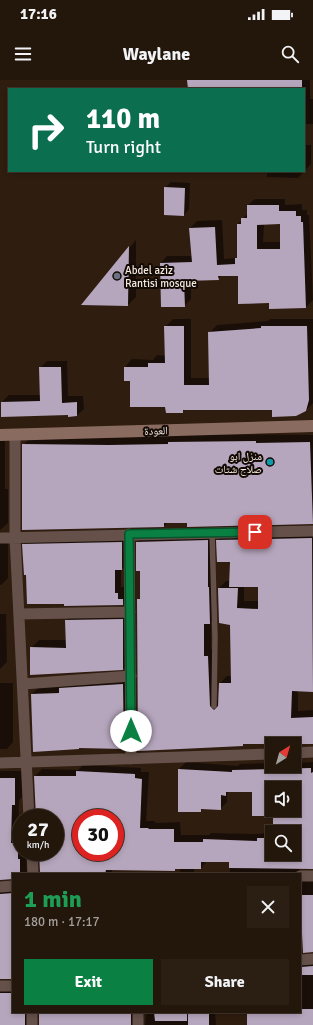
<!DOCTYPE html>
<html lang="en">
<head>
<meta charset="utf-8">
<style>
  :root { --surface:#23160b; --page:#2b1f14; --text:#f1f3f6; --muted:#a39f9d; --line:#40352c; --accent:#0b8043 }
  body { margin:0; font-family:Signika,"Noto Naskh Arabic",sans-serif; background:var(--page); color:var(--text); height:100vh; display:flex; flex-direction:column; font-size:15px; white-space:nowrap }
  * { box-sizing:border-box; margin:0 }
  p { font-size:13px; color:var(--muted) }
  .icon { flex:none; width:22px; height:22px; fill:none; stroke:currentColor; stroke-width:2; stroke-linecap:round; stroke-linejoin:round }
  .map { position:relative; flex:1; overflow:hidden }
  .drawer { position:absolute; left:12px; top:793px; width:289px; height:140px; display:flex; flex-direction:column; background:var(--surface); border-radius:0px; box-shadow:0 2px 6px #0003,0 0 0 1px var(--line) }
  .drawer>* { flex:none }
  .hud { position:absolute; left:8px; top:8px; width:297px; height:84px; border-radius:0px; box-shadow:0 2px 6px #0003,0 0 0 1px var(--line); background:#0b6e4f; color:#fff; overflow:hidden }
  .needle { width:26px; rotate:37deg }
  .controls { position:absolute; left:265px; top:657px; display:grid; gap:8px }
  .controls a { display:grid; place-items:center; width:36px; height:36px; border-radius:0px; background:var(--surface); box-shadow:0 2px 6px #0003,0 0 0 1px var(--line); font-size:20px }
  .speed { position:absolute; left:12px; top:729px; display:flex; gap:8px; font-size:20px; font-weight:700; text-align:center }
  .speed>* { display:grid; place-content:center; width:52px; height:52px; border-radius:50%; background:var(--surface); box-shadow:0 2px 6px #0003,0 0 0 1px var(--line); line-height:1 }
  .speed small { font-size:10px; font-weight:400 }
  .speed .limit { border:6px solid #d22; background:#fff; color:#111 }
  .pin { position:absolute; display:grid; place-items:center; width:34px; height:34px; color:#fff; margin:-17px; border-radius:8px; box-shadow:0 2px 6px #0006 }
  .me { position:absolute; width:44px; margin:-22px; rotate:0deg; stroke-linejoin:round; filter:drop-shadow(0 0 3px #0008) }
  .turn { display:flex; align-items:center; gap:14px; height:84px; padding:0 12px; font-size:18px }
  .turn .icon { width:52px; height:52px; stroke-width:2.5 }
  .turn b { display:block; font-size:28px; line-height:34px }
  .round { display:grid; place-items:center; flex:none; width:42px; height:42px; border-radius:0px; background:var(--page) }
  .overview { display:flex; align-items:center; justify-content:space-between; height:68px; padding:0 12px }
  h1 { font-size:24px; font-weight:800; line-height:30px; color:#1e9e55 }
  .cta { display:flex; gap:8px; margin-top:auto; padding:8px 12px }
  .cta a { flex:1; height:46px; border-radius:0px; background:var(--accent); color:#fff; font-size:16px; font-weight:800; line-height:46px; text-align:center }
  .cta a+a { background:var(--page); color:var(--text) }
  .status { display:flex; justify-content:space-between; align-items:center; height:28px; padding:0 20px; background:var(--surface); direction:ltr }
  .status svg { height:11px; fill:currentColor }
  header { display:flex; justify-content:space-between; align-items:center; height:52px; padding:0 12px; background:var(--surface); font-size:18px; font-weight:800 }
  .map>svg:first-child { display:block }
  .shadow { fill:#0007; fill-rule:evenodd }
  .building { fill:#b6a6bd; fill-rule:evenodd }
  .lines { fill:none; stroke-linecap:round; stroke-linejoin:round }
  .lane { stroke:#65514a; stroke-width:5.5 }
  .street { stroke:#65514a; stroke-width:11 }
  .secondary { stroke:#8a6b60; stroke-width:12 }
  .route-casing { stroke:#07532c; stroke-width:10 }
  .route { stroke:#0b8043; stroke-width:7 }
  .worship-dot { fill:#6b7280; stroke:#120a05; stroke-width:1.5 }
  .culture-dot { fill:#0f9aa8; stroke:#120a05; stroke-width:1.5 }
  .labels { text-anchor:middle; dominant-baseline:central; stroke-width:4; stroke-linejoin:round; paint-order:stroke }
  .poi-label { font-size:11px; fill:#f6e9e0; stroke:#120a05; text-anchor:start }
  .street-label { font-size:11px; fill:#f6e9e0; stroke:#120a05 }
</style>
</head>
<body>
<div class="status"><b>17:16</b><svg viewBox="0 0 49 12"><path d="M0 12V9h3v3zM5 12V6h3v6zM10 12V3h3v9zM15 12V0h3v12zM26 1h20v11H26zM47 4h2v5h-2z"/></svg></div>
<header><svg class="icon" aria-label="menu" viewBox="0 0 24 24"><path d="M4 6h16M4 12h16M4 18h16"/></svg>Waylane<svg class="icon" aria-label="search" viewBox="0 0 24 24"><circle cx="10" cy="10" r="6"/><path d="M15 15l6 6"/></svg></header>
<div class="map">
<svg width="313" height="945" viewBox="0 0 313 945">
  <rect width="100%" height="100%" fill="#2f1d0f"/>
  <path class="shadow" d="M188,0H310V19H313V44H304V9H189Z
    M304,65H311V84L305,90L298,98L267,97V92H239V91H304Z
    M171,102L190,103L189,129L184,135L165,108Z
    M255,119H285V125L302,124V130H307V135H309L313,220L306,227L270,228V222L239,195H222L218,199L191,200V219L184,226H162L161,183L167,176H193L190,148L197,141L222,140L224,179L237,178L238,144L248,133V125ZM281,143V162H263L264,144Z
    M136,160V217L128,225L83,224Z
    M173,239H191V298H210L209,253L217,245L268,241L270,239H313V323L305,331L273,329H185L182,332L166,326L131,300H125V287L132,279L153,280L157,275L166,276L165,247Z
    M47,281H67L68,316H83L84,329L77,335L2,322L9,315H41L40,288Z
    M177,354L313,355V441L168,442L164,446L23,365L31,357L118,358L175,356Z
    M5,360V409H8V443L0,450V361Z
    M0,451L3,457L8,458V498L1,505H0Z
    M313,451V611L298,610V631L313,630V663L267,664V662L139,670L138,520L141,517V490L137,462L144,455L215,453L214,500L216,501L217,535L211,542V569H215L217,619L219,621L220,603L227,596H232L231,544L219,508L226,501H230L231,481L217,461L225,453ZM244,506H259V521H244Z
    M128,456L129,483L121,489V507H125L129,517L122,524L65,523L27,494L23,465L30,458Z
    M130,532L131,581L123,589L31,568L39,560H66V541L74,533Z
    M0,534H6L7,582L0,589Z
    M129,598L130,662L124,668L80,667L32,614L38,608L61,607L66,602Z
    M0,603H13V662L7,669H0Z
    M186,682L238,686L240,684L272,683V686H294V683L313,682V788L299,789L301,793L313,796V872H304L303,834H300V794H230V781H207L201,788H194V794H180V789H112V794H64V791L40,772H55V738H36L35,696L42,689L78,690L83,685L141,688V692H149L146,741H155V743L180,742L181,755H209L211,753L262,754L265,752H274V735H253V711H229L227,714V722L220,729L204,728L200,731L179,689ZM272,708H294V730H272ZM81,738H115V772H81ZM272,752H294V774H272Z
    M0,691H22V717L19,720L18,756L21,757V772L26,773L27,794H13V798L0,799V804L13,807V898H0V902L13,906V932H31L37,945H0Z
    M300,878L313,880V945H248V932H300Z
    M40,932H137L143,945H39Z
    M149,932H215L216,945H145L146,935Z"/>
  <path class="building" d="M187,0H302V9H188Z
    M164,107L185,108L184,136L164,135Z
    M247,125H279V131H296V136H301V142H303L306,228L269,229V223L238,224V196H218L219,200L184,201L185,227H161L160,183L192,182L189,148L215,147L217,185L235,184V178H237V144H241V138H247ZM280,144V169H257V145Z
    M129,166L128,226L81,225Z
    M164,246H184V305H209L208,252L261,248V246H307L309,320L306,331L296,336L272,337V330H183V333H166L165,327H130V301H124V287H148V283H165Z
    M39,287H61L62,323L77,322V336L68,337V335L1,337V322L40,321Z
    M256,361V363L310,362L313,444L187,447V443H164V447L22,450V364L109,365L168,364V362Z
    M312,458L313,612L292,611L291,638L313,637V664H243V666L138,671L137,519H140V491H136V462L208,460V507H209L210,544H204V576H208L210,626L214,630L218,626L219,603H231L230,545L219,543L218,508H238L237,528L258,529V507H229L230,482H217L216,460Z
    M122,462V490H115V513H118V519H123V525L64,526V524H27L26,495H24L22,464Z
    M123,539V590L30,595V567L66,568L65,540Z
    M123,604L124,669L79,668V669L33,672L31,614L59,613V608Z
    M311,688V693L313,692V789L229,788V782H201V789H175V791L106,790L105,794L40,792L39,772H55V738H36L34,696H76V691L135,694V698L142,699L140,748H148L149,749H174V762H203V759L257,761V758H272V774H294V752H273V730H294V708H272V736H252V712H226V716L221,715V730L201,729V732H178V689L232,692V690ZM81,738H115V772H81Z
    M0,698H15V725H12L11,763H18V779H20V794H13V799L0,800Z
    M13,813V899H0V814Z
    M300,815H313V872L303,873Z
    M313,886V895H301V887Z
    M0,913H13V932H25V945H0Z
    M300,929H313V945H247V932H300Z
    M39,932H131V945H39Z
    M154,932H187V941H155Z
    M188,932H209V945H188Z"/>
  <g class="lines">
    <path class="lane" d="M212,453L215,557L214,626"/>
    <path class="street" d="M15,355V457L29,738
      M129,454L131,679
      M0,458L313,451
      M19,534L130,532
      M23,604L131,596
      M294,673L313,672
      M0,683L272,674
      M32,772L33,794
      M300,796H313
      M0,807L13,806
      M300,880L313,879
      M0,906H13
      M32,932V945
      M138,932V945"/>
    <path class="secondary" d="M0,355L313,346"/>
  </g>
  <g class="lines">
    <g class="route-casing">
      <path id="route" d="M131,651L129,454L255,452"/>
    </g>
    <use href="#route" class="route"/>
  </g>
  <circle class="worship-dot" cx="117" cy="196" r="4"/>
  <circle class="culture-dot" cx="270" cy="382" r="4"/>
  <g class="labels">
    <g class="poi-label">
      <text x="125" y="190">Abdel aziz<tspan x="125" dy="13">Rantisi mosque</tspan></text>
      <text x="262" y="376" text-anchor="end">منزل ابو<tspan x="262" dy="13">صلاح شتات</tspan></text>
    </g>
    <g class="street-label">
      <text transform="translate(156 351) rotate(-2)">العودة</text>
    </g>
  </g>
</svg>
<div class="controls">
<a><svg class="needle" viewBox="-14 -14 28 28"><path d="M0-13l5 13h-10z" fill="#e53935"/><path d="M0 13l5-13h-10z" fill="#a39f9d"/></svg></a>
<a><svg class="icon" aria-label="sound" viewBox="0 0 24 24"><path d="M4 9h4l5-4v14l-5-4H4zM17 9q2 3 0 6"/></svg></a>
<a><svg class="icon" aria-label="search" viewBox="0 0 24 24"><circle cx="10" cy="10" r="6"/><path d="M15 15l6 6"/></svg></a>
</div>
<div class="speed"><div>27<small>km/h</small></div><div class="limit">30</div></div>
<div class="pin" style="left:255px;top:452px;background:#d93025"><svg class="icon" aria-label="arrive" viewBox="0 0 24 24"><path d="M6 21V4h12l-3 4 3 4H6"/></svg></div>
<svg class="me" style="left:131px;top:651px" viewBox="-20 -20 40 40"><circle r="19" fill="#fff"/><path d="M0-13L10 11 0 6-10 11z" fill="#0b8043"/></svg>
<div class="hud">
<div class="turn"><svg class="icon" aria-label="right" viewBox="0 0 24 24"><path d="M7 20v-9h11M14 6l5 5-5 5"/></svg><div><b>110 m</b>Turn right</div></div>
</div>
<section class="drawer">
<div class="overview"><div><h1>1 min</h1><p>180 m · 17:17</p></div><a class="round"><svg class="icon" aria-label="close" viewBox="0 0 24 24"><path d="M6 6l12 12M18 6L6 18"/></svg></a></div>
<div class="cta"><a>Exit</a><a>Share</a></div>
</section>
</div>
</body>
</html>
